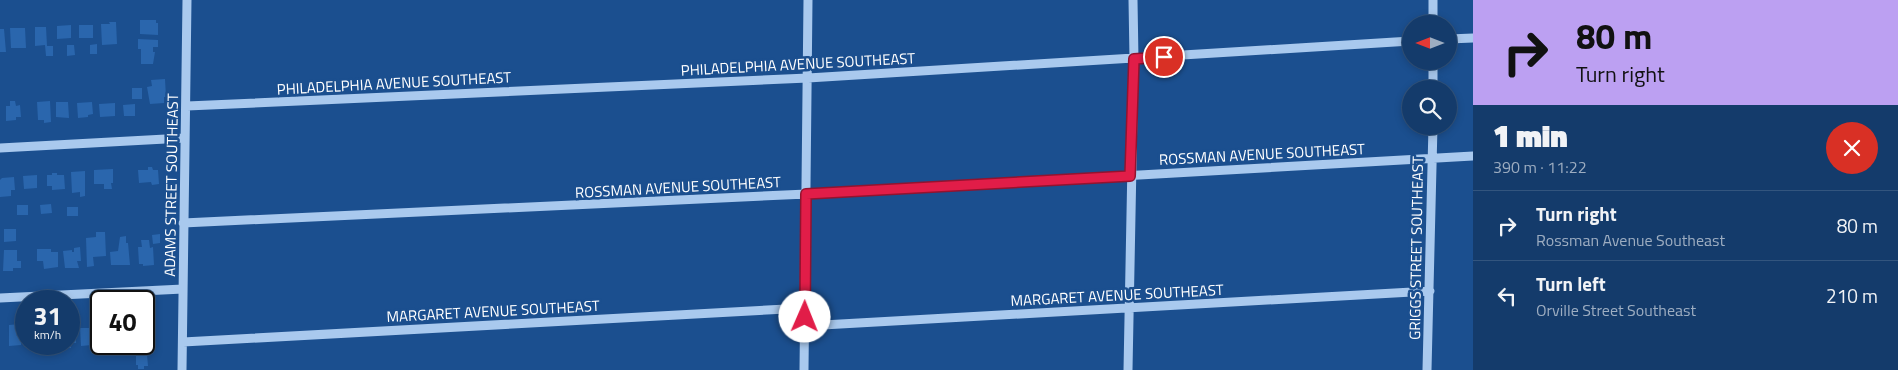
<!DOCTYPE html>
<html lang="en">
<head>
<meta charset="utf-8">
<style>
  :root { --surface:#143b6b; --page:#1d4271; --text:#f1f3f6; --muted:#9dadc1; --line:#33557e }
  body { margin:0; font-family:"Titillium Web",sans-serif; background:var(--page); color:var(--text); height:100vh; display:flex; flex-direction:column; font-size:19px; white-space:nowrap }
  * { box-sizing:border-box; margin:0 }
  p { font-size:16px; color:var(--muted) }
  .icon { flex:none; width:28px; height:28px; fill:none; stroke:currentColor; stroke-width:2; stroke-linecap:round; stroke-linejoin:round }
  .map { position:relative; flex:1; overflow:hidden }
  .sheet { display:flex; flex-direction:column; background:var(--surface); width:425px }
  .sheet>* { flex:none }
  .banner { background:#bca0f2; color:#111; overflow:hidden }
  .needle { width:32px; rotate:270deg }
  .fabs { position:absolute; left:1402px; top:15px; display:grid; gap:10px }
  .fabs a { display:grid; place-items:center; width:55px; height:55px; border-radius:50%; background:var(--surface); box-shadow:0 2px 8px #0003,0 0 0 1px var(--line); font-size:25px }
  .speed { position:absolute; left:15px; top:290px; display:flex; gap:10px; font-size:25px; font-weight:700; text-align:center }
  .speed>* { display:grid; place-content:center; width:65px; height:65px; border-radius:50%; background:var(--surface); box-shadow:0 2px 8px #0003,0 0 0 1px var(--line); line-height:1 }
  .speed small { font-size:12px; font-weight:400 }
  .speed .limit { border:2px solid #111; border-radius:8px; background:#fff; color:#111 }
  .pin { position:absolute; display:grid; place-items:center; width:42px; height:42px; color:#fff; margin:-21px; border:2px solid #fff; border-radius:50%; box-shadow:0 1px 5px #0007 }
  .me { position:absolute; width:55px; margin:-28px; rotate:1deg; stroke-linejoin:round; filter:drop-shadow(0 0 4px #0008) }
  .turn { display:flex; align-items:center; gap:18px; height:105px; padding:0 20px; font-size:22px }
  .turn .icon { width:65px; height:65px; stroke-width:2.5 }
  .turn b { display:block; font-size:35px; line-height:42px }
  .round { display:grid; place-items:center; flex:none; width:52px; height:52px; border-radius:26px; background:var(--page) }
  .head { display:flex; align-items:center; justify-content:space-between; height:85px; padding:0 20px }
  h1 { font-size:30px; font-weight:800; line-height:38px }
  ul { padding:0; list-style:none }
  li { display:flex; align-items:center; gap:15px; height:70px; padding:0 20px; border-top:1px solid var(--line) }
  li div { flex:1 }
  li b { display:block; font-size:19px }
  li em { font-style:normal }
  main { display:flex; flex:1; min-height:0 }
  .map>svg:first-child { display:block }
  .building { fill:#2a66ad }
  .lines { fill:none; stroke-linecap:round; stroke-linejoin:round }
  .minor { stroke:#a9c9ee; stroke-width:9 }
  .route-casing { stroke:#92132f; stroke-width:12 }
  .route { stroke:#e11d48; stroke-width:9 }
  .labels { text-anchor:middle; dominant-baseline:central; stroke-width:5; stroke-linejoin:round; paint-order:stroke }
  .street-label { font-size:15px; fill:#fff; stroke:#1b4f8f }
</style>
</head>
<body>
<main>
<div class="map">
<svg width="1473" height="370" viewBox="0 0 1473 370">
  <rect width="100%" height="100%" fill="#1b4f8f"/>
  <path class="building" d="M140,20H156V23H158V35L140,34Z
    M109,22H116L117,44L102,45L101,24H110Z
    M71,25V38L57,39V26Z
    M79,25H93V38H79Z
    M35,27H46L47,46H53V56H46L45,45L35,46Z
    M10,28H25L26,48H11Z
    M0,29H4L6,52H0Z
    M138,39L158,40V47H153V52H155L153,64H141V49H138Z
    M97,44V54H90V45Z
    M67,45H74L75,55L67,56Z
    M165,79L166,97H164V103L150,104L147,87L152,86L151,80Z
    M132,88H142V99H132Z
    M10,101H15L16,106L20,105L21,117H16V120L6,121V106H10Z
    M50,101L51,122L44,123V120H38L37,102Z
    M56,102H68L69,118L56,117Z
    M92,102L93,114L88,115V117L78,118L77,103Z
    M115,103V116L100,117L99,104Z
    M135,104V116H124L123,105Z
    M148,167H152L153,170H158L159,184L152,185L151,182L139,183L138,170H148Z
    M113,169V183H111L112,189H104V184H94V170Z
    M85,171V196L80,197V192L72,193L71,172Z
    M52,173H57V175H64L65,189L52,190V186H47V175H52Z
    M37,175V188L24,189L23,176Z
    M14,177L15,190H11V196L0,197V180L2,178Z
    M51,204L52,213L41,214L40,205Z
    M17,205H28V215H17Z
    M67,207H78V216H67Z
    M4,229H16V241L4,242Z
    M96,232H105L106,256L93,257L94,266L87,267L86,238L96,237Z
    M160,234V243L153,244L152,235Z
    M126,236V243H128L130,265H111L110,252L118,251L120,237Z
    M141,240H149L150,248L153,247L154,265L143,266V264H139L138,247H142Z
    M80,247L81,261H77L79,268H65L63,251L72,250V252H74V248Z
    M37,249H51V252H58V267L44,269L43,261H37Z
    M4,250H17V261H21V268H13V271H3Z
    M144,317H156L155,346H137V344H144Z
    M20,324L22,336L21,345L9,346V325Z
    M90,325H100L101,340L92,341V345L81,346L80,328H90Z
    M69,329H76V343H71V348H59V344H69Z
    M28,344H43L44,350L32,351V348H28Z
    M136,354H147L148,366H144V369H138V365H136Z"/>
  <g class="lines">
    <path class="minor" d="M1433,0V24
      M1449,39L1473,38
      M1433,89V61
      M187,106L808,78L1411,41
      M0,148L184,138
      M183,223L807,194L1473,156
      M0,298L183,289
      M805,326L1430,291
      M183,342L805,308
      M182,370L187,0
      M804,370L808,0
      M1128,370L1134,59L1133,0
      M1427,370L1433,126"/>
  </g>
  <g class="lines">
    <g class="route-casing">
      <path id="route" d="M805,317L806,194L1130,176L1134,59L1164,57"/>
    </g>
    <use href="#route" class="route"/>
  </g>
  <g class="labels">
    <g class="street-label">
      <text transform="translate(798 64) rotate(-3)">PHILADELPHIA AVENUE SOUTHEAST</text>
      <text transform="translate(394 83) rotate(-3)">PHILADELPHIA AVENUE SOUTHEAST</text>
      <text transform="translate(1262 154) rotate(-3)">ROSSMAN AVENUE SOUTHEAST</text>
      <text transform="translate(171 185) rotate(-89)">ADAMS STREET SOUTHEAST</text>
      <text transform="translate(678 187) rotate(-3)">ROSSMAN AVENUE SOUTHEAST</text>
      <text transform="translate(1416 248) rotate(-89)">GRIGGS STREET SOUTHEAST</text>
      <text transform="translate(1117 295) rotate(-3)">MARGARET AVENUE SOUTHEAST</text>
      <text transform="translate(493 311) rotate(-3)">MARGARET AVENUE SOUTHEAST</text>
    </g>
  </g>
</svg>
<div class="fabs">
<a><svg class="needle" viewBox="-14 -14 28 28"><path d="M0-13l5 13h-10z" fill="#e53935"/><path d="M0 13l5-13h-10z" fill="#9dadc1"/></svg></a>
<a><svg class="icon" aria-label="search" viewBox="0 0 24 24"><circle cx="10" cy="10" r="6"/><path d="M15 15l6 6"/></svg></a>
</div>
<div class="speed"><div>31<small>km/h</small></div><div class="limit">40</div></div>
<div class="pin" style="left:1164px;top:57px;background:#d93025"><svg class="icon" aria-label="arrive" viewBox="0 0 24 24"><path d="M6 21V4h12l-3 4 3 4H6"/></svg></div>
<svg class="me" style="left:805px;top:317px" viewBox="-20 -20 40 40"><circle r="19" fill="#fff"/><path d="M0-13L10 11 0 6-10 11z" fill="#e11d48"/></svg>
</div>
<section class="sheet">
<div class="banner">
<div class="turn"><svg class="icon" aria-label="right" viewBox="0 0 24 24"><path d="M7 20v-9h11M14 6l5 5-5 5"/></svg><div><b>80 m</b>Turn right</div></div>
</div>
<div class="head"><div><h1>1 min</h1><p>390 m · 11:22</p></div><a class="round" style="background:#d93025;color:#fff"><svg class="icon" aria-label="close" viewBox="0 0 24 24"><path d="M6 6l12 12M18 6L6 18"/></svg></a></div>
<ul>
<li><svg class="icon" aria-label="right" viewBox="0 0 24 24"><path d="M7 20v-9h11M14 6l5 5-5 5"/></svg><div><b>Turn right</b><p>Rossman Avenue Southeast</p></div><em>80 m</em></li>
<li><svg class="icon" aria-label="left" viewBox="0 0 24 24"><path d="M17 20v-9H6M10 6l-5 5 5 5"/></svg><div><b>Turn left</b><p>Orville Street Southeast</p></div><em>210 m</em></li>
</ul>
</section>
</main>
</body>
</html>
